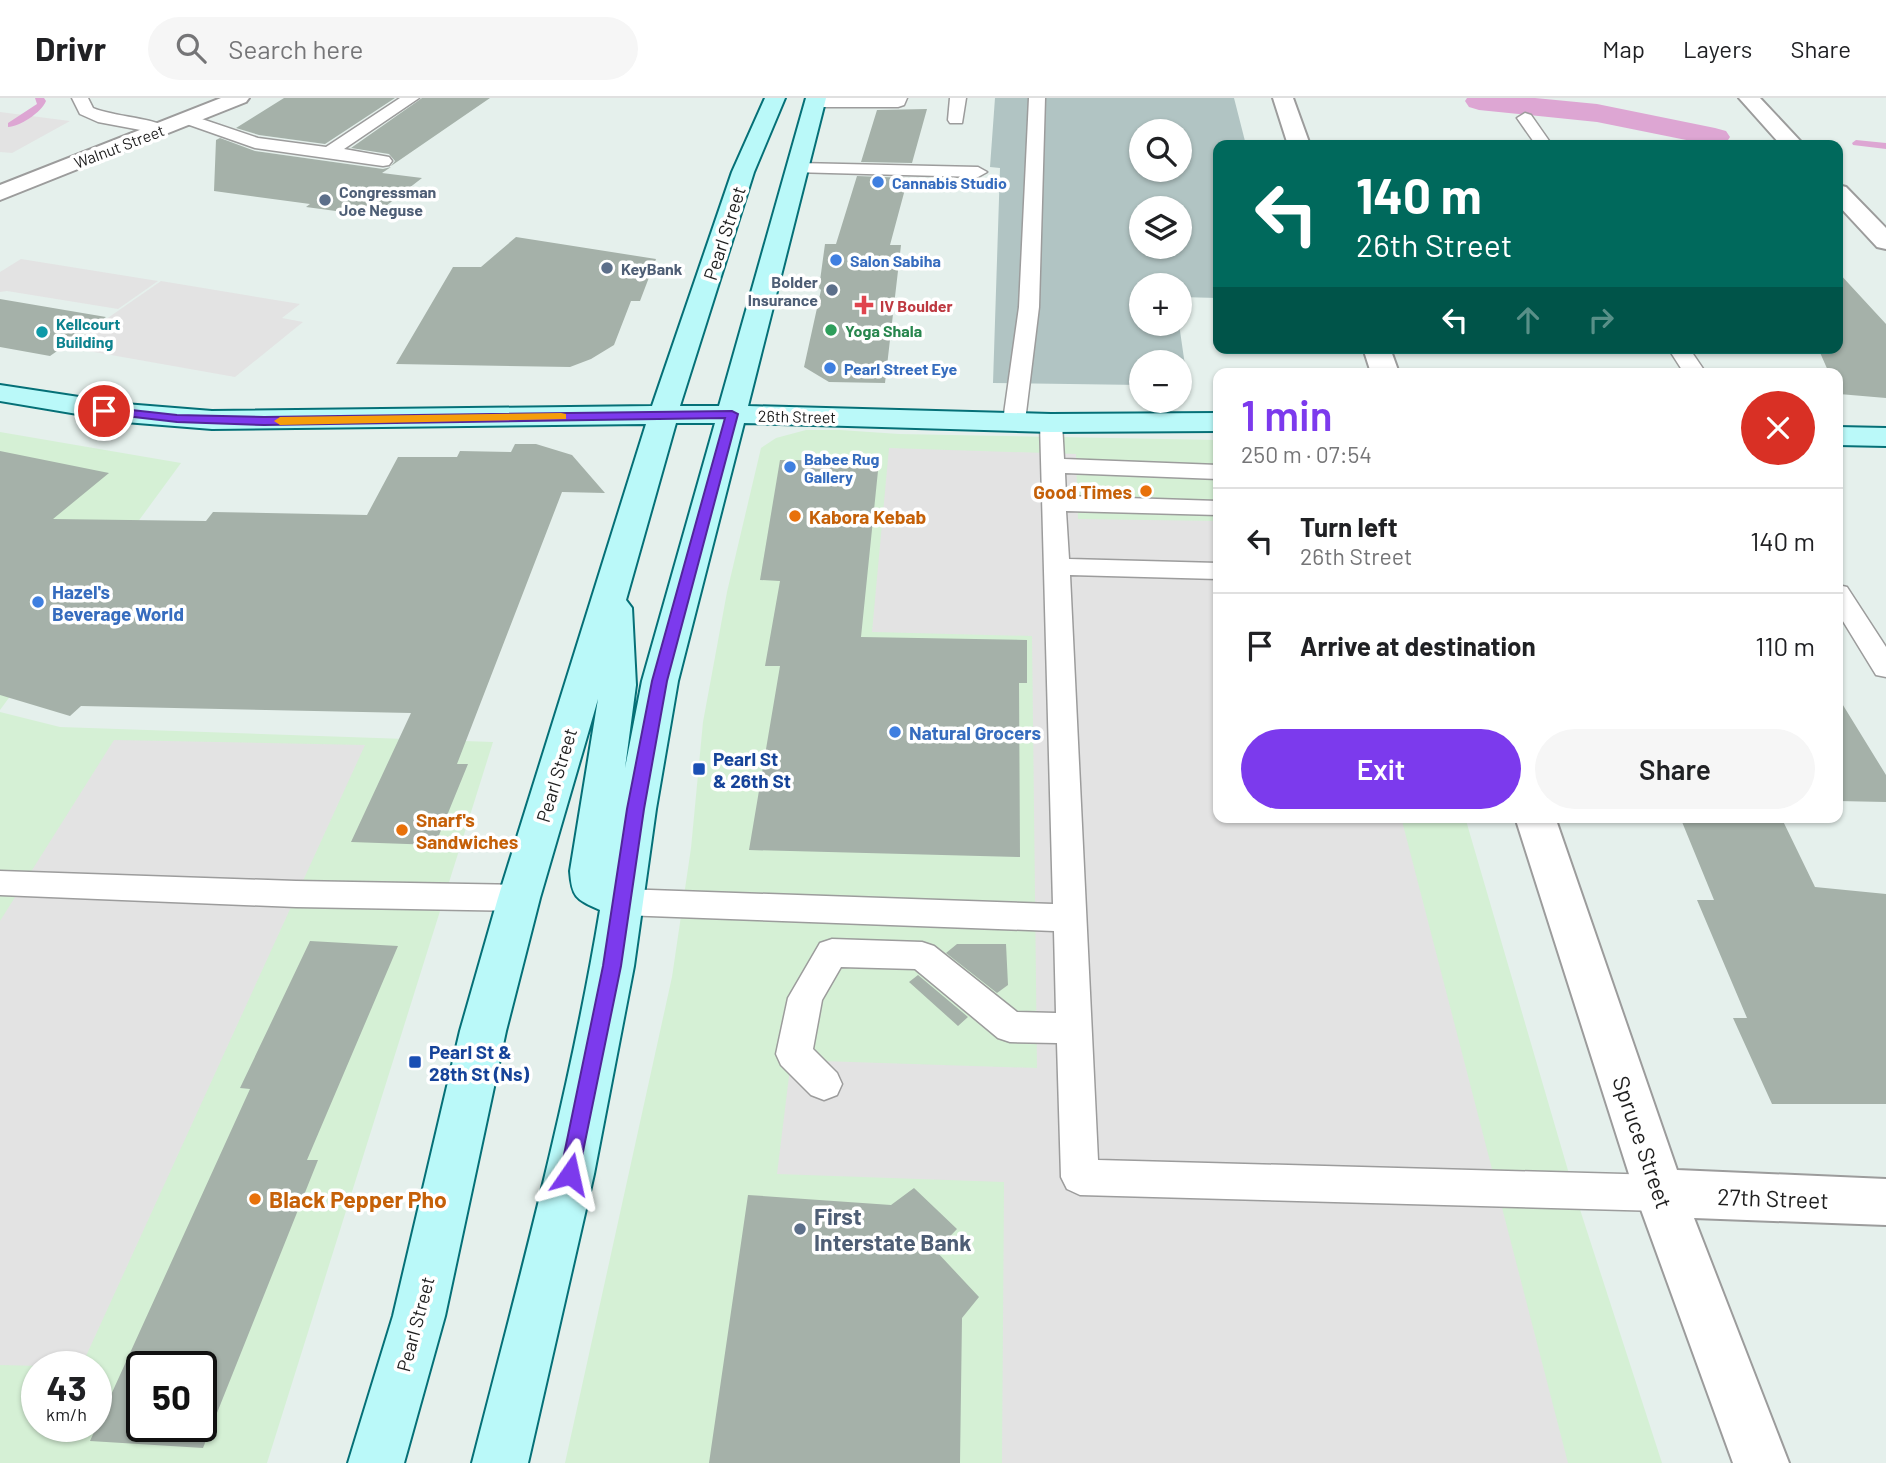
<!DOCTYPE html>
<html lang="en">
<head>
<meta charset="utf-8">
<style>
  :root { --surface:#fff; --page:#f6f6f6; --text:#202124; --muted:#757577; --line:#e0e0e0; --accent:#7c3aed }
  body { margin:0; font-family:Barlow,sans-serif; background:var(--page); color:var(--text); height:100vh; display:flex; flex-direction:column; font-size:26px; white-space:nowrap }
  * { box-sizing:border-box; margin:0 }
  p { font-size:23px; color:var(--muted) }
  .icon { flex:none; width:38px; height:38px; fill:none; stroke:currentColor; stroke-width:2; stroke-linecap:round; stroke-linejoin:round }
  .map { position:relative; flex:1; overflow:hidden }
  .details { position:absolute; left:1213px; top:270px; width:630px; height:455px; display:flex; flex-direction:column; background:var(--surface); border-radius:14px; box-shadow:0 2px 5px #0004 }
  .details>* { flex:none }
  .hud { position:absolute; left:1213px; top:42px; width:630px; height:214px; border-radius:14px; box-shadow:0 2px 5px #0004; background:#00695c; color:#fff; overflow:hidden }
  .controls { position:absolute; left:1129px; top:21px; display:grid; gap:14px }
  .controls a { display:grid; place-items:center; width:63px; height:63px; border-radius:50%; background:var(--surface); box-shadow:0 2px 5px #0004; font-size:35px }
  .speed { position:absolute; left:21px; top:1253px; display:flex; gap:14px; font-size:35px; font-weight:700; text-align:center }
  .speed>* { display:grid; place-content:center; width:91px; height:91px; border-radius:50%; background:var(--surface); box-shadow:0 2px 5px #0004; line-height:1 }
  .speed small { font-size:18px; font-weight:400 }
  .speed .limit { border:4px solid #111; border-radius:10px; background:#fff; color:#111 }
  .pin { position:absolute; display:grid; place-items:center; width:60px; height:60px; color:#fff; margin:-30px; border:4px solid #fff; border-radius:50%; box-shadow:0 2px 7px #0007 }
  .me { position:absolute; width:77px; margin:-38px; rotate:11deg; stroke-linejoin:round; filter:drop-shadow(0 0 5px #0008) }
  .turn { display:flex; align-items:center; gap:24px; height:147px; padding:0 28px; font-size:32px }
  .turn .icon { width:91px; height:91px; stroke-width:2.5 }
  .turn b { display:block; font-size:49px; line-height:60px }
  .lanes { display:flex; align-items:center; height:66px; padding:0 28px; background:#0003; justify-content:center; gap:35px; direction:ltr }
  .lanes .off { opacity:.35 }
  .round { display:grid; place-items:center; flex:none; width:74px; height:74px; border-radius:37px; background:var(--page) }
  .headline { display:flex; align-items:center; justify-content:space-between; height:119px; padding:0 28px }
  h1 { font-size:42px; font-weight:600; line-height:52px; color:var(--accent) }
  .action { display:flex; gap:14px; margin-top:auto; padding:14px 28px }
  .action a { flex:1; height:80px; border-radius:42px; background:var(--accent); color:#fff; font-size:28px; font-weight:600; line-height:80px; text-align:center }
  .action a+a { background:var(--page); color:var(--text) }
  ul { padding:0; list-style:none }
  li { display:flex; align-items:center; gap:21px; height:105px; padding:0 28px; border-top:2px solid var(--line) }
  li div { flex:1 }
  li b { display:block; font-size:26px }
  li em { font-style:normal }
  header { display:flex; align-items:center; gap:42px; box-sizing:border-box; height:98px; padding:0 35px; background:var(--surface); border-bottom:2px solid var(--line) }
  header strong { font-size:33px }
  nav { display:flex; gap:38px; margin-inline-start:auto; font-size:24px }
  .search { width:490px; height:63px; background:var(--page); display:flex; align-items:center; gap:18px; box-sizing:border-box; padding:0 24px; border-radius:38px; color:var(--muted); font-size:26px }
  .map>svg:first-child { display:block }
  .commercial { fill:#d5f0d5; fill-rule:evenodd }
  .construction { fill:#b1c4c3; fill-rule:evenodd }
  .parking { fill:#e3e3e3 }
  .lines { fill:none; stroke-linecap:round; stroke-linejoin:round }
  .stream { fill:#dda6d3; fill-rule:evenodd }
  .canal { fill:#dda6d3; fill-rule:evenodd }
  .building { fill:#a5b1a9; fill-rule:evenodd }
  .lane-casing { stroke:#9c9c9c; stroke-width:3 }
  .street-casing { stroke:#9c9c9c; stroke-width:4 }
  .secondary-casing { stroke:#057077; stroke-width:4 }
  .lane { fill:#fff; fill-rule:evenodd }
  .street { fill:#fff; fill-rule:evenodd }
  .secondary { fill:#baf9f9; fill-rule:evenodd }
  .route { fill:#7c3aed; stroke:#51269a; stroke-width:2 }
  .slow { fill:#f59e0b }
  .shop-dot { fill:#3f7fe0; stroke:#fff; stroke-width:2.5 }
  .service-dot { fill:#5c6f8a; stroke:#fff; stroke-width:2.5 }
  .health-dot { fill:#e0444e; stroke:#fff; stroke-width:2.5 }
  .leisure-dot { fill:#2e9e5b; stroke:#fff; stroke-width:2.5 }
  .culture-dot { fill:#0f9aa8; stroke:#fff; stroke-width:2.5 }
  .food-dot { fill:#e8710a; stroke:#fff; stroke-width:2.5 }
  .transit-dot { fill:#1a4fb4; stroke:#fff; stroke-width:2.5 }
  .labels { text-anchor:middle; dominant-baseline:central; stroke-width:7; stroke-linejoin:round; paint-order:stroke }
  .far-street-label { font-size:16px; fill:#1f1f1f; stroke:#fff }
  .far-shop-label { font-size:16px; font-weight:bold; fill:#366cbe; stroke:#fff; text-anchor:start }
  .far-service-label { font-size:16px; font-weight:bold; fill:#4e5e75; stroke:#fff; text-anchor:start }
  .far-health-label { font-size:16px; font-weight:bold; fill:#be3a42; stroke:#fff; text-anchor:start }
  .far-culture-label { font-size:16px; font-weight:bold; fill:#0d838f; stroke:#fff; text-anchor:start }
  .far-leisure-label { font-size:16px; font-weight:bold; fill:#27864d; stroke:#fff; text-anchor:start }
  .street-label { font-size:19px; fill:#1f1f1f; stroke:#fff }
  .food-label { font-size:19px; font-weight:bold; fill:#c56008; stroke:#fff; text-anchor:start }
  .shop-label { font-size:19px; font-weight:bold; fill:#366cbe; stroke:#fff; text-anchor:start }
  .transit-label { font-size:19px; font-weight:bold; fill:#164399; stroke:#fff; text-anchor:start }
  .near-street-label { font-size:23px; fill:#1f1f1f; stroke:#fff }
  .near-food-label { font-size:23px; font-weight:bold; fill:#c56008; stroke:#fff; text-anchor:start }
  .near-service-label { font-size:23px; font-weight:bold; fill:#4e5e75; stroke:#fff; text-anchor:start }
</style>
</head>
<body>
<header>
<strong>Drivr</strong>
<div class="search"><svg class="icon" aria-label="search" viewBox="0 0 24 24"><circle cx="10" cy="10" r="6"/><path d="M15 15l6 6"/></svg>Search here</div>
<nav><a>Map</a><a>Layers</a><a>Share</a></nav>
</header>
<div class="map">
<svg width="1886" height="1365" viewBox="0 0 1886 1365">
  <rect width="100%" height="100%" fill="#e5f0ec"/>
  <path class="commercial" d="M806,332H840L899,336L1218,342V719H1465L1574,1093L1662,1365H565L672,879L691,750L703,624L727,494L761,350L776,340Z
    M0,334L181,365L0,612Z
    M0,614L60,629L493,644L267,1365H0ZM37,1269H96V1328H37ZM142,1269H201V1328H142Z"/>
  <path class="construction" d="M995,0H1234L1246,47H1218V200L1180,199V187H1141V226H1179L1188,288H1180V264H1141V287L993,285L1000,70L990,69ZM1141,33H1180V72H1141ZM1141,110H1180V149H1141Z"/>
  <path class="parking" d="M0,14L70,23L12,55L0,54Z
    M21,161L158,183L118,211L7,193L0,194V174Z
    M161,183L300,206L282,220L303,224L235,279L66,249Z
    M889,350L1076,356L1078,421L1218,423V719H1401L1568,1365H1002L1004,1084L777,1076L791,962L1037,970L1032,538L872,534Z
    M114,642L365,647L81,1269L0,1267V823Z"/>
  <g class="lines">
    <path class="stream" d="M35,0H44L46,3C42,14 19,29 8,29V25L37,6Z
      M1856,42L1886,45V51L1853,47L1852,45Z"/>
    <path class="canal" d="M1467,0H1535L1597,6L1715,30L1726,33L1730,39L1726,45L1711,47L1597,24L1479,12L1469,9L1465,3Z"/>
  </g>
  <path class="building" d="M284,0H395L325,46L259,37L236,30Z
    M422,0H490L391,68L395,63L389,56L351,50Z
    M927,11L912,65L861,64L877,12Z
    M220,40L255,53L383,71L391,69L382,75L422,80L373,118L306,109L310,106L214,93L216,42Z
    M857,78L908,80L890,147H901L885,285L829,284L804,269L821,192L819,190L825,146H836Z
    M516,139L656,161L640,203H631L614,247L591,261L570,269L396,266L453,169H481Z
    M1838,174L1886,226V300L1839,296L1838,275H1829L1818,250H1838Z
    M0,201L106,219L50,258L0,249Z
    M515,346H536L572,357L605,395L562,394L457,666H468L435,747L351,744L411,615L81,608L70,618L0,597V353L109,375L53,421L206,423L213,414L367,417L398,359H457L460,353L511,354Z
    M780,362L879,363L861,539L1027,542V585H1019L1020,759L749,752L780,568H765L780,483L760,482Z
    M1838,599L1886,677V704L1838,703Z
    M1680,719L1782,721L1815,789L1886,796V1006H1772L1733,920H1747L1697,802H1714Z
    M310,843L398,848L307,1062H318L203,1350L90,1343L250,991L240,990ZM142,1269H201V1328H142Z
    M957,846H1006L1008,887L997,895L946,855Z
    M918,877L968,919L958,928L909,884Z
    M914,1090L957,1131L936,1153L979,1199L962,1220L960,1365H709L748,1097L891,1107Z"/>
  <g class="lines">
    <g class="lane-casing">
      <path id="lane" d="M72,0H88L93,10C111,18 160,21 170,31L162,36L98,24L80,16Z
        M400,0H419L344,51L389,59L392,63L389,67L383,68L255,50L181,24L179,21L187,16L258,40L326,49Z
        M812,0H907L904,7L898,9H815L807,4Z
        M950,0H966L962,25H950L948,22Z
        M1029,0H1045L1039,209L1025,323L1022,328H1006L1003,323L1019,209Z
        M1525,15L1531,17L1552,47H1536L1517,20Z
        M798,65L978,69L987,74L978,79L792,74L789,70L792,66Z
        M1668,250H1689L1706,275H1684Z
        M1051,318L1059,320L1062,325L1064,361L1218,367V381L1065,375L1066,398L1218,403V417L1066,413L1069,461L1218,465V481L1070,477L1098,1062L1660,1077L1674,1082L1679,1095L1674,1108L1660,1113L1080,1097L1067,1091L1061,1079L1057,945L1010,944L998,940L915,871L841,869L822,902L813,951L837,975L842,986L837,997L824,1002L811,997L781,967L776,956L788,900L820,845L832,841L922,844L934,848L1017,914L1056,915L1054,833L622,817L611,813L606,804L611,795L622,791L1053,806L1040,325L1043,320Z
        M1838,487L1847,489L1886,549V579L1876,577L1838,515Z
        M0,773L296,783L519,787L530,791L535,800L530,809L519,813L296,809L0,797Z"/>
    </g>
    <g class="street-casing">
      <path id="street" d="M221,0H249L246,4L0,102V87Z
        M1273,0H1293L1310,47H1288Z
        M1739,0H1760L1804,47H1781Z
        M1838,87L1846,89L1886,130V151L1877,149L1838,107Z
        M1363,250H1390L1399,275H1371Z
        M1515,719H1555L1677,1072L1886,1081V1127L1694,1120L1789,1365H1733L1635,1095Z"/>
    </g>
    <g class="secondary-casing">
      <path id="secondary" d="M765,0H785L754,74L680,308H719L806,0H826L748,308L1051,316L1218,315V333L1051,334L744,325L678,583L656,711L634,868L594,1076L528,1365H472C519,1182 569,999 600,812C576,801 572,800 570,773L598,601L540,800L506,933L445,1218L404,1365H348L393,1218L460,933L498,800L646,326L212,331L125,324L0,303V287L125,306L212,313L652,308L732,74ZM676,325H715L642,583L625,670L636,587L632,510L626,502Z
        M1838,329L1886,330V348L1838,347Z"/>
    </g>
    <use href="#lane" class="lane"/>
    <use href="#street" class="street"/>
    <use href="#secondary" class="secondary"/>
  </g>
  <path class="route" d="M104,309L177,317L264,319L732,313L738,316L667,583L644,711L621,868L577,1083L570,1086L563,1083L560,1076L603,868L627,711L652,583L725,320L264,327L177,324L100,315L98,313Z"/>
  <path class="slow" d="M561,315L566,316V321L280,327L274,323L280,319Z"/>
  <g class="shop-dot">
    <circle cx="878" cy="84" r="7"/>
    <circle cx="836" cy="162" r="7"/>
    <circle cx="830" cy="270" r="7"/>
    <circle cx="790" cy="369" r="7"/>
    <circle cx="38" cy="504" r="7"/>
    <circle cx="895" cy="634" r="7"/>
  </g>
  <g class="service-dot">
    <circle cx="325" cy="102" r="7"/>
    <circle cx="607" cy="170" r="7"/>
    <circle cx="832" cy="192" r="7"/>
    <circle cx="800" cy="1131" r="7"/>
  </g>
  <path class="health-dot" d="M860.5 196.5h7v7h7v7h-7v7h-7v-7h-7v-7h7z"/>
  <circle class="leisure-dot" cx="831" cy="232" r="7"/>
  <circle class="culture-dot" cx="42" cy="234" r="7"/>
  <g class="food-dot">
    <circle cx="1146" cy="393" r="7"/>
    <circle cx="795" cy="418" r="7"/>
    <circle cx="402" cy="732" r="7"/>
    <circle cx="255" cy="1101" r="7"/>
  </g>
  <g class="transit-dot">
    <rect x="692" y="664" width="14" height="14" rx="3.5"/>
    <rect x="408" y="957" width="14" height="14" rx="3.5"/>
  </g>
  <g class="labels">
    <g class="far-street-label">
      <text transform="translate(119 48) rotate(-21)">Walnut Street</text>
      <text transform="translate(797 318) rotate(1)">26th Street</text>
    </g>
    <g class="far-shop-label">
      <text x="892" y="84">Cannabis Studio</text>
      <text x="850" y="162">Salon Sabiha</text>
      <text x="844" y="270">Pearl Street Eye</text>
      <text x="804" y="360">Babee Rug<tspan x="804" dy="18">Gallery</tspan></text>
    </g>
    <g class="far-service-label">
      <text x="339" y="93">Congressman<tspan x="339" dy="18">Joe Neguse</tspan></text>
      <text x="621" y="170">KeyBank</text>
      <text x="818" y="183" text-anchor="end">Bolder<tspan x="818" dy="18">Insurance</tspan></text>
    </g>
    <g class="far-health-label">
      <text x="880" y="207">IV Boulder</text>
    </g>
    <g class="far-culture-label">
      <text x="56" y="225">Kellcourt<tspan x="56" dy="18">Building</tspan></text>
    </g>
    <g class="far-leisure-label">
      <text x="845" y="232">Yoga Shala</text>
    </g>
    <g class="street-label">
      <text transform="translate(724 135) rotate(-72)">Pearl Street</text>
      <text transform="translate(556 677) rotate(-73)">Pearl Street</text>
      <text transform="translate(415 1226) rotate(-75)">Pearl Street</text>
    </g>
    <g class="food-label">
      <text x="1132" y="393" text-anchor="end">Good Times</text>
      <text x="809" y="418">Kabora Kebab</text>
      <text x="416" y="721">Snarf's<tspan x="416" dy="22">Sandwiches</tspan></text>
    </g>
    <g class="shop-label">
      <text x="52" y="493">Hazel's<tspan x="52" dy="22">Beverage World</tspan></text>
      <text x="909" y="634">Natural Grocers</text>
    </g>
    <g class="transit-label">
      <text x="713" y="660">Pearl St<tspan x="713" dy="22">&amp; 26th St</tspan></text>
      <text x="429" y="953">Pearl St &amp;<tspan x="429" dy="22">28th St (Ns)</tspan></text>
    </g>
    <g class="near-street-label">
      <text transform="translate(1643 1044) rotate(71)">Spruce Street</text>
      <text transform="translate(1773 1100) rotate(2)">27th Street</text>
    </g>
    <g class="near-food-label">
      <text x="269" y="1101">Black Pepper Pho</text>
    </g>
    <g class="near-service-label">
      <text x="814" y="1118">First<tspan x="814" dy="26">Interstate Bank</tspan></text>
    </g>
  </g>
</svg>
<div class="controls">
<a><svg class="icon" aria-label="search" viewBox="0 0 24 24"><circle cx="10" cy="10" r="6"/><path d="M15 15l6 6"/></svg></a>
<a><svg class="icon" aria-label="layers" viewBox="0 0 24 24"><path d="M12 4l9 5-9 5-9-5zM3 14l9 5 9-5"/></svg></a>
<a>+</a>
<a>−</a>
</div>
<div class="speed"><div>43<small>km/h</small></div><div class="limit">50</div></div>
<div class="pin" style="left:104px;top:313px;background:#d93025"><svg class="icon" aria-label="arrive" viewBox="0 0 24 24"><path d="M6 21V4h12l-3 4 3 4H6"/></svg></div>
<svg class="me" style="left:570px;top:1076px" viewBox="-20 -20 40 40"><path d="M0-17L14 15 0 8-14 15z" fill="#7c3aed" stroke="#fff" stroke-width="4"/></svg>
<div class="hud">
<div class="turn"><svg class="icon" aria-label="left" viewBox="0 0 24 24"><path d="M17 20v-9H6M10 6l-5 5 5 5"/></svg><div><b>140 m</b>26th Street</div></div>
<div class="lanes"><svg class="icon" aria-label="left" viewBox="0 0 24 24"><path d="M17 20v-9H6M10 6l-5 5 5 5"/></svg><svg class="icon off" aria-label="ahead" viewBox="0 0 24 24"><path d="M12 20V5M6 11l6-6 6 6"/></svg><svg class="icon off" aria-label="right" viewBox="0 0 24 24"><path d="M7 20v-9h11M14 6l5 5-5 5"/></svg></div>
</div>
<section class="details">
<div class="headline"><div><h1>1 min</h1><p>250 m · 07:54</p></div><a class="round" style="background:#d93025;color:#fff"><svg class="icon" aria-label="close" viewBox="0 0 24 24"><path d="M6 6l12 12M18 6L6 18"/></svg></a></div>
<ul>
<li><svg class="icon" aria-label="left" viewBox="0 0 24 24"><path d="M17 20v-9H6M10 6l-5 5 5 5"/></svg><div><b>Turn left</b><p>26th Street</p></div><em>140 m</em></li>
<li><svg class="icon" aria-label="arrive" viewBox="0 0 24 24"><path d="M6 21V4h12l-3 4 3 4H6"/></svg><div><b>Arrive at destination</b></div><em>110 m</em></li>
</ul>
<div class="action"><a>Exit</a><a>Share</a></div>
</section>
</div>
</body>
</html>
